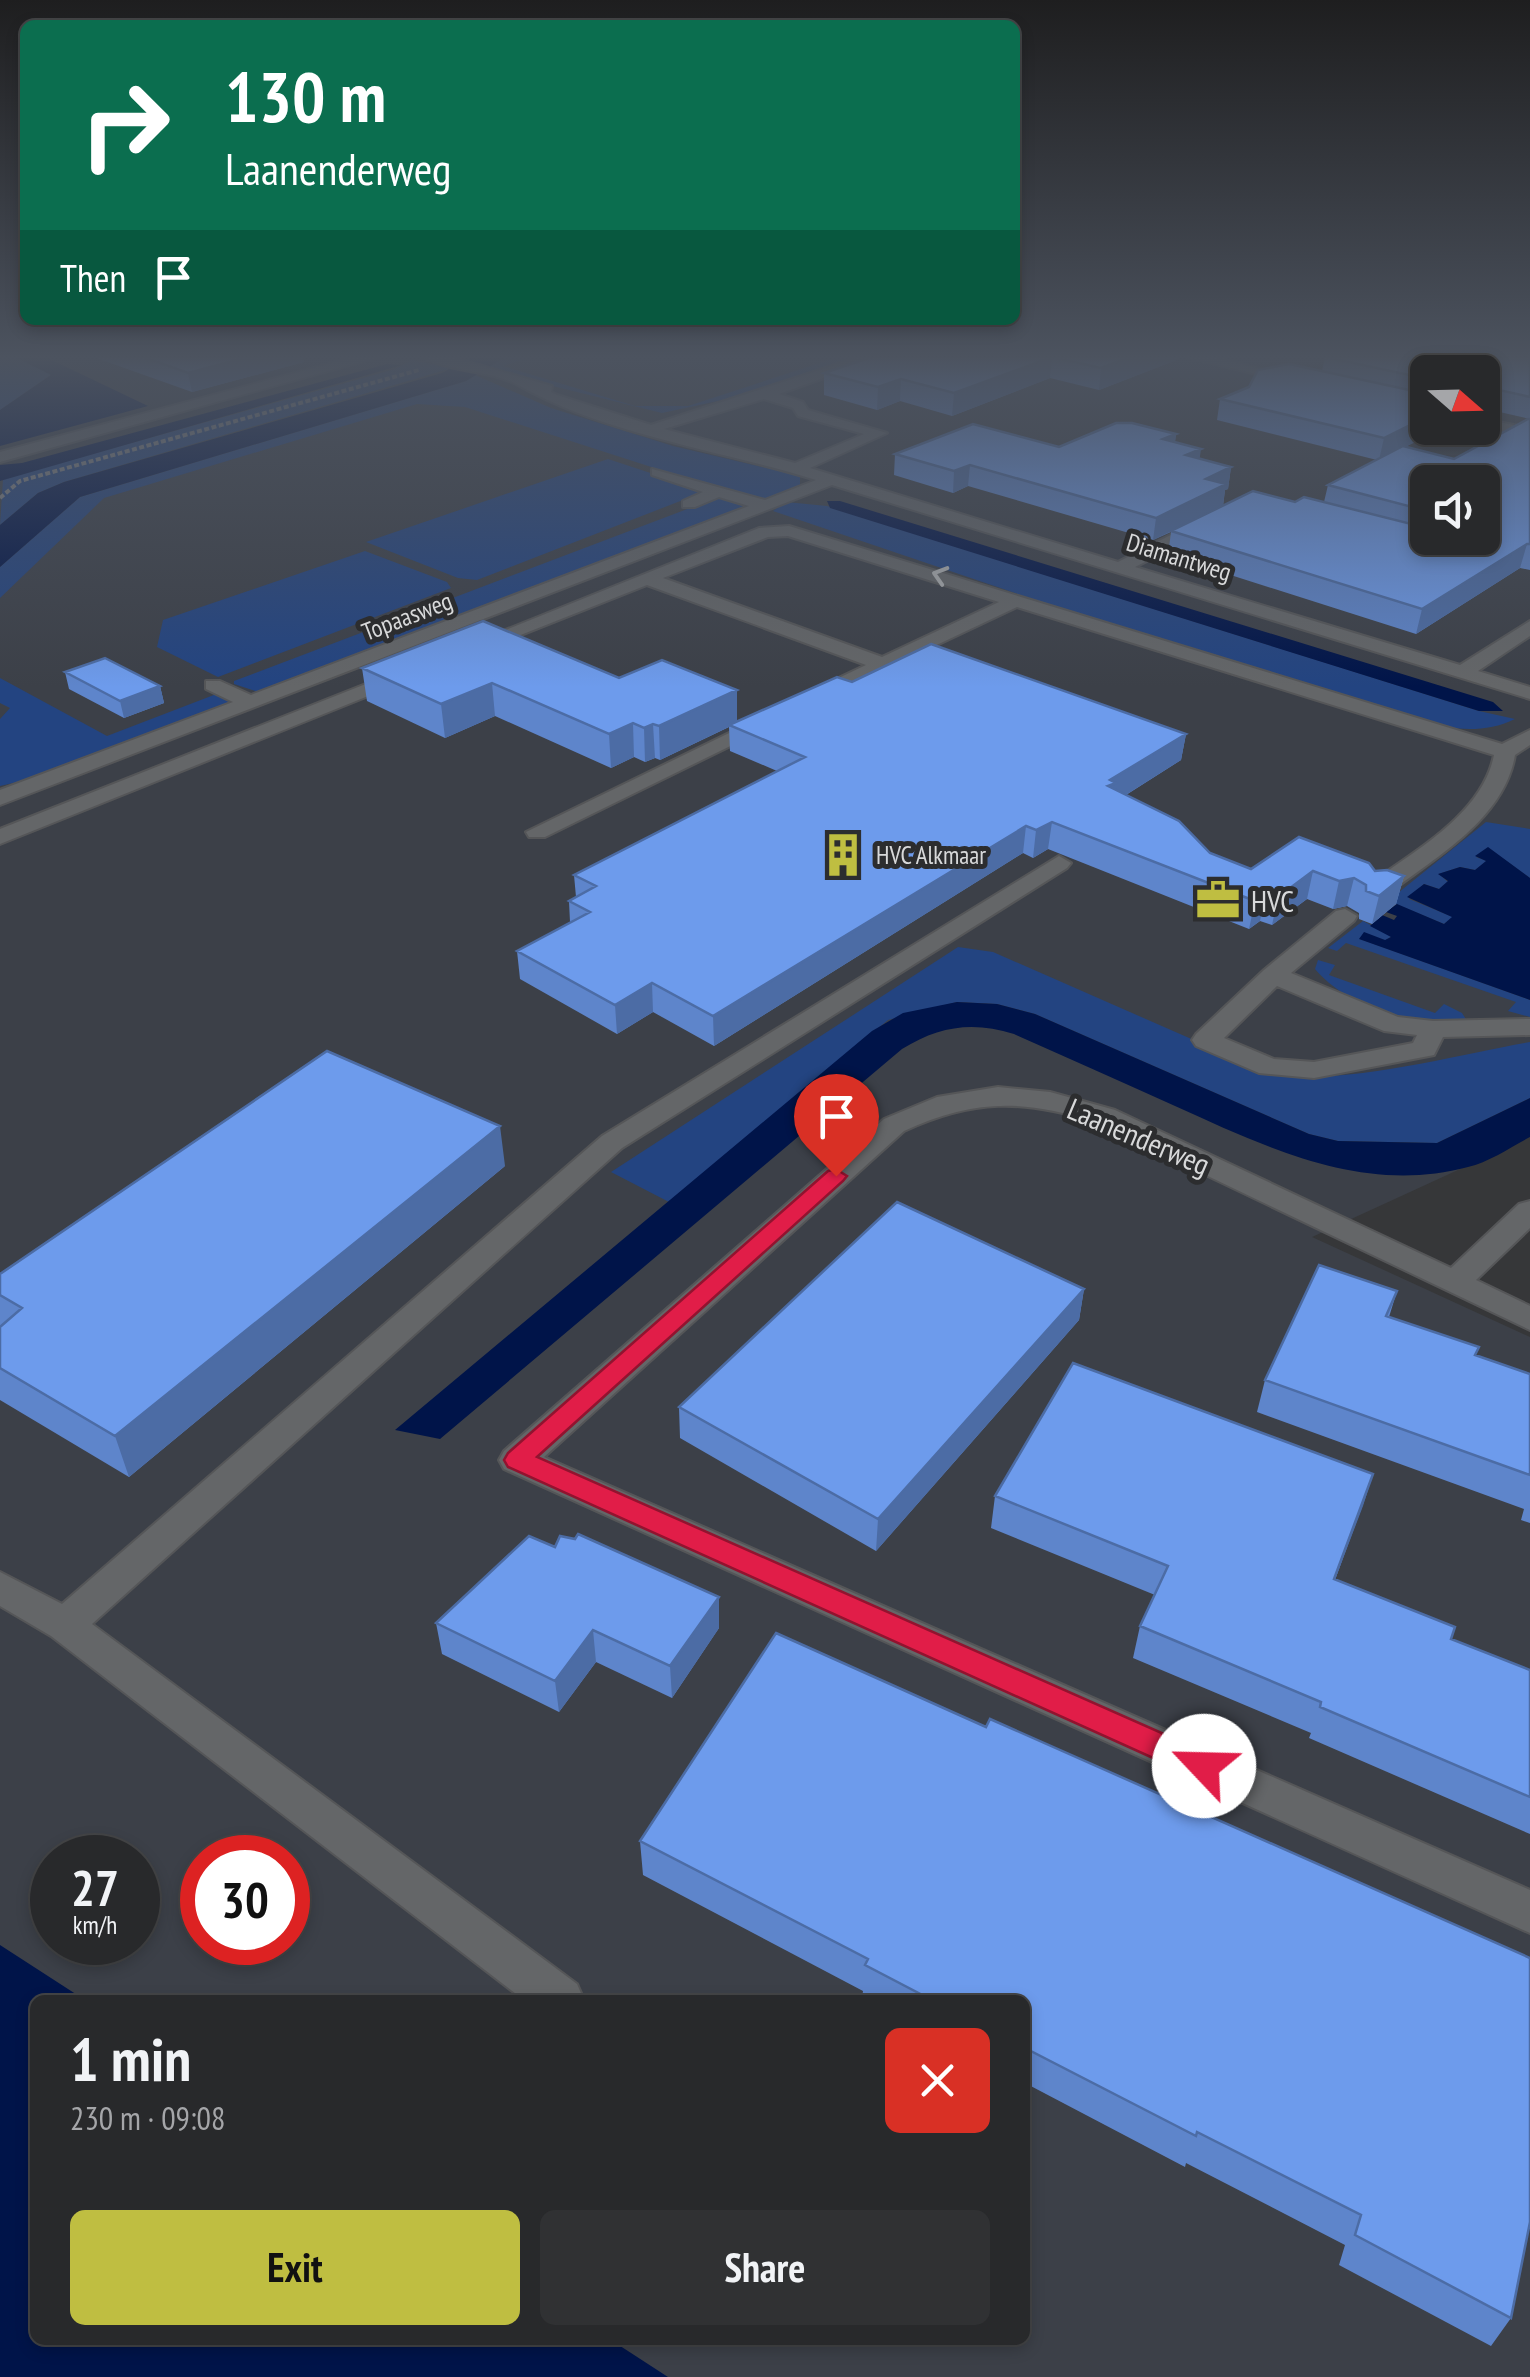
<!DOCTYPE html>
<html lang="en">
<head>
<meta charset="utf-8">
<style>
  :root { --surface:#28292b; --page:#303133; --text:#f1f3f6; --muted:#a5a6a9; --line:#444547; --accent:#bfbe41 }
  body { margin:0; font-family:"PT Sans Narrow",sans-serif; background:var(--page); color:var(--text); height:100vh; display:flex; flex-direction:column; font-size:38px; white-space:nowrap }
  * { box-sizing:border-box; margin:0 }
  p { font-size:32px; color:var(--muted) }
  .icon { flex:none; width:55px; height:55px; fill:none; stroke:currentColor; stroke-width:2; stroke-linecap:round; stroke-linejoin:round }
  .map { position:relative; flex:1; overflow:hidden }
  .sheet { position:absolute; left:30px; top:1995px; width:1000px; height:350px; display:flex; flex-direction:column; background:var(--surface); border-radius:15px; box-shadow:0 5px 15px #0003,0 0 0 2px var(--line) }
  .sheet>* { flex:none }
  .guide { position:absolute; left:20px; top:20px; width:1000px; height:305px; border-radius:15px; box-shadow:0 5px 15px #0003,0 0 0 2px var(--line); background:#0b6e4f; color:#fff; overflow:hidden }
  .needle { width:65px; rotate:110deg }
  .fabs { position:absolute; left:1410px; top:355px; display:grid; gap:20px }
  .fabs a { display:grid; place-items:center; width:90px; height:90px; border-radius:15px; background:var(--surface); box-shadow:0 5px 15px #0003,0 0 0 2px var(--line); font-size:50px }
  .speed { position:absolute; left:30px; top:1835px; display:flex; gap:20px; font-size:50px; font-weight:700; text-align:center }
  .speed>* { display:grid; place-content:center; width:130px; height:130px; border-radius:50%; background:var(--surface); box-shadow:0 5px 15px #0003,0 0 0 2px var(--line); line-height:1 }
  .speed small { font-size:25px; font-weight:400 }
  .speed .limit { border:15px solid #d22; background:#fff; color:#111 }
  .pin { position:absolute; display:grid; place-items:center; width:85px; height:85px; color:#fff; margin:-102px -42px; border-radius:50% 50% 50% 0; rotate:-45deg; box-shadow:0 0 10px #0007 }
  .pin .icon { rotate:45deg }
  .me { position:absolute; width:110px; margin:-55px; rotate:294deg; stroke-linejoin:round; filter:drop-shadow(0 0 8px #0008) }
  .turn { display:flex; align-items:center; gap:35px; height:210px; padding:0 40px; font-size:45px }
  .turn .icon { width:130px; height:130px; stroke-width:2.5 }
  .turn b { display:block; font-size:70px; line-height:85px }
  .then { display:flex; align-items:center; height:95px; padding:0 40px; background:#0003; gap:20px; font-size:38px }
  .round { display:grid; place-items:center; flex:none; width:105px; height:105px; border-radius:15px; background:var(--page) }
  .summary { display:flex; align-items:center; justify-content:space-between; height:170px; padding:0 40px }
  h1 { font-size:60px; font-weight:600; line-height:75px }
  .button { display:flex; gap:20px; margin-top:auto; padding:20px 40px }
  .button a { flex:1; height:115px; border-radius:15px; background:var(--accent); color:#111; font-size:40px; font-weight:600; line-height:115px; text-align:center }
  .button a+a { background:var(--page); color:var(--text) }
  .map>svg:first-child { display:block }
  .built { fill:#3c4048; fill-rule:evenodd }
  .green { fill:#234481 }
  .water { fill:#001449 }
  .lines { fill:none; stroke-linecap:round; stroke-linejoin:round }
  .minor-casing { stroke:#555658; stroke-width:4 }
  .path { stroke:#858688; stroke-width:4; stroke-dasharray:5 2.5; stroke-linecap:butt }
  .minor { fill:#646668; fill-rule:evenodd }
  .wall { fill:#5e85cb; fill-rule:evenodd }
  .shaded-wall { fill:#4c6ca5 }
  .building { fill:#6d9bec; stroke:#4c6ca5; stroke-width:2.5 }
  .oneway { stroke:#afb1b2 }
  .route { fill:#e11d48; stroke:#92132f; stroke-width:2.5 }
  .labels { text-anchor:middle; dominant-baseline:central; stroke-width:10; stroke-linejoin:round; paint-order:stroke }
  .far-street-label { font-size:25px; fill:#d8d9da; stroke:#2c2d2f }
  .far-poi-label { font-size:25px; fill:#d8d9da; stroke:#2c2d2f; text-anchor:start }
  .poi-label { font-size:30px; fill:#d8d9da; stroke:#2c2d2f; text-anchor:start }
  .street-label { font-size:30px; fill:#d8d9da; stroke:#2c2d2f }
</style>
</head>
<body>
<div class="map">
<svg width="1530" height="2377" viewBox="0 0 1530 2377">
  <rect width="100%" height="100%" fill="#363739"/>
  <path class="built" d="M0,354H1530V1137L1312,1237L1530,1337V2377H652L596,2340H1025V2000H76L0,1950ZM1428,372H1482V428H1428ZM1428,482H1482V538H1428ZM52,1858H138V1942H52ZM202,1858H288V1942H202Z"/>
  <path class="green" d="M0,354H9L52,374L0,410Z
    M511,354H542L503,366L635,406H688L847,354H872L746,395L662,413L484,369Z
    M412,360L452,368L64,482L38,493L0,525L3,479L395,369Z
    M475,375L551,408L673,446L800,476V485L770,499L738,495L465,407L417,404L104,498L0,598V567L80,497L466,381Z
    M608,459L696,488L701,493L477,580L458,578L366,542Z
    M719,497L739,502L743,507L264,694L234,684V681Z
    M786,502L827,506L1479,711L1515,719C1485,734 1455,729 1422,724L1062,609L773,511Z
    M365,551L447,582L451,588L218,677L157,647L163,620Z
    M0,678L107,736L219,693L235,701L233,706L57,773L0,786V719L10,708L0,703Z
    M1486,822L1530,829V878L1488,848L1476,857L1487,861L1475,870L1460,867L1439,874L1448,882L1439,889L1424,884L1409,899L1453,917L1444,924L1388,901Z
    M1363,921L1392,936L1386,940L1360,939L1530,1000V1017L1508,1011L1516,1002L1346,943L1337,951L1328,948Z
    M958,947L993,952L1269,1073C1336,1088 1459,1054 1530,1042V1098L1437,1143L1338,1141L1309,1134L1035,1014L997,1004L957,1002L888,1020L669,1202L611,1172Z
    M1318,960L1335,965L1329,975L1435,1013L1444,1004L1462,1013L1467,1021C1415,1025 1350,1010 1315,969Z"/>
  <path class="water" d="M9,354H39L148,406L0,446V410L51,375Z
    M477,354H511L466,381L80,497L0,567V525L38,493L64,482L442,373Z
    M387,364L402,365L0,481V465L22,463Z
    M827,501H840L1493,702L1503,711H1479L830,508Z
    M1488,847L1530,878V1000L1359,939L1364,932L1385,940L1391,937L1370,926L1382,915L1394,920L1397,916L1386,912L1397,904L1444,924L1452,917L1407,897L1424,884L1439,889L1448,881L1438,874L1460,867L1475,870L1486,861L1475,856Z
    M957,1002L997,1004L1035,1014L1309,1134L1338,1141L1437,1143L1530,1098V1137C1511,1147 1489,1162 1468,1167C1364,1195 1268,1148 1175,1106C1122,1082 1068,1058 1014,1034C973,1021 939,1026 902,1049L440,1439L395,1430L872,1031L903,1013Z
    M0,1945L85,2000H35V2340H611L668,2377H0Z"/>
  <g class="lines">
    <g class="minor-casing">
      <path id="minor" d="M366,354H389L0,462V452Z
        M418,354H440L552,386L551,392L557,395L651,425L869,354H890L779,394L803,402L808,410L887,433L810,468L1118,562L1200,520H1212V528L1135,567L1460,665L1530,621V636L1478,671L1530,687V699L832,485L0,805V790L233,702L206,689V681H220L251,695L749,506L719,497L695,507H683V501L703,492L652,475V469L765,500L816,480C720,450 607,435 520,386C490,369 447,373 418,354ZM764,399L793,408L798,416L864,434L795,463L664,429Z
        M1175,354H1201L1303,380L1296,384Z
        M1482,419L1530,428V438L1482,428Z
        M789,526L1502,744L1530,730V745L1515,755C1504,820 1434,858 1386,895L1377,897L1365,890L1368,885C1414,851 1482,815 1494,755L1017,607L814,703L807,701V693L866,665L647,585L478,652H464L461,648L759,528ZM788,536L999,602L882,657L663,578L768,537Z
        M401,670L411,676L408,680L0,844V829Z
        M764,716L771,718L774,722L771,726L545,837H529L526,832Z
        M1059,856L1071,863L1067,868L622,1148L92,1624L577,1984L584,2000H524L51,1636L0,1606V1572L62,1604L602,1136Z
        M1345,909L1357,916L1354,921L1291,973L1398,1017L1433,1021L1530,1019V1035L1443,1037L1434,1055L1314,1078L1259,1073L1196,1046L1192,1040L1196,1034L1264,970L1336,911ZM1277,986L1384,1031L1417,1035L1413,1043L1314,1062L1274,1059L1224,1038Z
        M998,1087L1050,1092L1115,1110L1451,1268L1519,1204L1530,1201V1228L1476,1280L1530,1306V1330L1095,1122C1023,1099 973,1099 904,1131L544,1457L1530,1890V1933L504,1469L499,1460L504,1451L884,1119L937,1097Z"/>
    </g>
    <path class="path" d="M0,498L20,481L419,370"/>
    <use href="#minor" class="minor"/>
  </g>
  <path class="wall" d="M85,354H302L304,362L192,392Z
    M881,354H1179V359L1099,390L1050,378L952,416L900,401L877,410L824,395V373Z
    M1312,354H1515L1530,357V419L1482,408V372H1428V428H1443L1405,447L1454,459L1530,419V570L1520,568L1416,634L1168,555L1171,532L1153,540L968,486L953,493L894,475L895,454L1059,447L1176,434L1175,442L1199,459L1231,467L1228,489L1225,490L1223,506L1324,502L1328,485L1377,460L1217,420L1220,399L1322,371L1325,357ZM1428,482L1482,538H1428Z
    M362,668L619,678L737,722L852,682L1186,734L1181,760L1126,795L1210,853L1251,869L1375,871L1404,876L1396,904L1372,924L1359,919V913L1347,906L1333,909L1307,899L1272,925L1260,921L1249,929L1048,849L1033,858L1023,853L714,1046L653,1012L617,1034L520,979L517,951L570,922L569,901L576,897L574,875L777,771L730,751L729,727L660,760L655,758L645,762L634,757L611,768L495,716L445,738L367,701Z
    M65,672L160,686L164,703L124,718L69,689Z
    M505,1166L129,1477L0,1400V1274Z
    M1084,1289L1079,1320L876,1551L680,1438L679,1407Z
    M1397,1291L1389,1317L1476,1355L1530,1374V1523L1521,1520L1524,1509L1257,1412L1265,1380Z
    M1373,1474L1335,1580L1451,1639L1530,1670V1834L1309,1738L1311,1733L1133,1658L1140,1626L1155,1595L991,1528L995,1496Z
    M555,1547L719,1597V1628L672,1698L596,1662L559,1712L442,1654L436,1623Z
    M776,1633L1511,2318L1491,2346L1339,2265L1345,2245L1186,2163L1185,2167L1025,2083V2000H866L862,1998L863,1991L643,1875L640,1841Z"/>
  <path class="shaded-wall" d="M259,354H302L304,362L192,392L188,373Z
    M1138,354H1179V359L1099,390L1101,368Z
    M1052,357L1050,378L952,416L954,393Z
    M901,379L900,401L877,410L878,387Z
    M1428,416V428H1443L1379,460L1384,438Z
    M1176,434L1173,455L1163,439Z
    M1201,449L1198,470L1186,455Z
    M970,465L968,486L953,493L954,471Z
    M1231,467L1228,489L1225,490L1223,506L1153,540L1156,518L1206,479Z
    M1527,544L1520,568L1416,634L1422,609Z
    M492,683L495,716L445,738L441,704Z
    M160,686L164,703L124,718L120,701Z
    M737,690V723L660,760L659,726Z
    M633,723L634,757L611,768L609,734Z
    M653,724L655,758L645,762L644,728Z
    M1186,734L1181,760L1113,803L1109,786L1110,780Z
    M1052,822L1048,849L1033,858L1036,830Z
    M1026,826L1023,853L714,1046L713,1016Z
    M1313,871L1307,899L1272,925L1278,897Z
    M1404,876L1396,904L1372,924L1379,896Z
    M1354,878L1347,906L1333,909L1339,881Z
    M1266,892L1260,921L1249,929L1255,901Z
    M652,983L653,1012L617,1034L615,1005Z
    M500,1126L505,1166L129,1477L115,1436Z
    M1084,1289L1079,1320L876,1551L878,1519Z
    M1373,1474L1363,1506L1323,1611L1334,1579Z
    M719,1597V1628L672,1698L670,1666Z
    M593,1630L596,1662L559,1712L555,1681Z"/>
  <path class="building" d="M135,354H259L188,373Z
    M881,354H1138L1101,368L1052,357L954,393L901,379L878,387L824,373Z
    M1340,354H1515L1530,357V397L1486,387L1482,389V372H1428V379L1325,357Z
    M1289,364L1428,394V416L1384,438L1220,399L1249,387L1258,370Z
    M1528,419H1530V544H1527L1422,609L1171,531L1253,491L1295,502L1304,497L1419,526L1428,520V538H1482V482H1428V515L1424,510L1328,485L1403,446L1454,459Z
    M1116,423H1132L1176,434L1163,439L1201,449L1186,455L1231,467L1206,479L1226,484L1156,518L970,465L954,471L895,454L973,424L1059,447Z
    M483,621L619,678L662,660L737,690L659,726L653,724L644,728L633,723L609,734L492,683L441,704L362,668Z
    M931,644L1186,734L1110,780L1116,783L1108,786L1179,821L1210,853L1251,869L1299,837L1369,863L1375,871L1387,870L1404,876L1379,896L1366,891V885L1354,878L1339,881L1313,871L1278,897L1266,892L1255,901L1052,822L1036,830L1026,826L713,1016L652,983L615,1005L517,951L590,912L569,901L596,886L574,875L805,757L729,725L837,677L852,682Z
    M105,658L160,686L120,701L65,672Z
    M327,1051L500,1126L115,1436L0,1368V1327L22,1308L0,1295V1274Z
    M897,1202L1084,1289L878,1519L679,1407Z
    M1319,1265L1397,1291L1386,1316L1479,1347L1475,1355L1530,1374V1475L1265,1380Z
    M1073,1363L1373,1474L1334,1579L1455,1627L1451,1639L1530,1670V1797L1320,1707L1321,1702L1140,1626L1168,1566L995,1496Z
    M578,1534L719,1597L670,1666L593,1630L555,1681L436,1623L529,1536L555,1547L560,1536L575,1539Z
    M776,1633L986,1727L990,1719L1530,1958V2222L1511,2318L1355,2235L1361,2215L1197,2132L1196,2136L1025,2048V2000H932L865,1965L868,1959L640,1841Z"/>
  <defs><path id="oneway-chevron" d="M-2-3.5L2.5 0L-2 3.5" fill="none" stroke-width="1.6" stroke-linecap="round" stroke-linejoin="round" transform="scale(2.5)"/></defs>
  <use class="oneway" href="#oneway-chevron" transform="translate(940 575) rotate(-163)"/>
  <linearGradient id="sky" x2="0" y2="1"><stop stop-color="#1e1e1f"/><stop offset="0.52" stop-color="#4c535f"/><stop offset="1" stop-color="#4c535f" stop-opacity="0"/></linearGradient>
  <rect width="1530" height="687" fill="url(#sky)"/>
  <path class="route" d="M836,1169L847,1176L843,1181L537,1457L1216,1757L1220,1766L1216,1776L1204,1780L1193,1776L508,1467L504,1460L508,1453L828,1171Z"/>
  <defs>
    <g id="building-bare" transform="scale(3.45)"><path d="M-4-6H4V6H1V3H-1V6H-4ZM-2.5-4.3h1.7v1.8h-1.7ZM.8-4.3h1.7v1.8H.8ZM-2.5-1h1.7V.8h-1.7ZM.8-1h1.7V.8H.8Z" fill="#bfbe41" stroke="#2c2d2f" stroke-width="2.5" paint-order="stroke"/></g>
    <g id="office-bare" transform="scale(3.45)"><path d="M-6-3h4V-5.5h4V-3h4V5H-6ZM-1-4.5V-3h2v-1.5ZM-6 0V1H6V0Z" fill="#bfbe41" stroke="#2c2d2f" stroke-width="2.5" paint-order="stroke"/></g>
  </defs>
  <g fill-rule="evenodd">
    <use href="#building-bare" x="843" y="855"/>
    <use href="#office-bare" x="1218" y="900"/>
  </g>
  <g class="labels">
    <g class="far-street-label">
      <text transform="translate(1179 557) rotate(17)">Diamantweg</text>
      <text transform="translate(407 616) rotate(-21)">Topaasweg</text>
    </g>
    <g class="far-poi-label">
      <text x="876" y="855">HVC Alkmaar</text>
    </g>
    <g class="poi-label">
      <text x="1251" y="900">HVC</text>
    </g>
    <g class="street-label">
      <text transform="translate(1139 1136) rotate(23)">Laanenderweg</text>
    </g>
  </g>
</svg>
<div class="fabs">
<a><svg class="needle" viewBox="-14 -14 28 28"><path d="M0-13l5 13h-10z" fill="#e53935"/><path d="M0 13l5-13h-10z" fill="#a5a6a9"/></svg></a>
<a><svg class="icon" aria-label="sound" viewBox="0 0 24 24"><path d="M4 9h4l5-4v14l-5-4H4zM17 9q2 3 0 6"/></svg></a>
</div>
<div class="speed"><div>27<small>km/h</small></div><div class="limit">30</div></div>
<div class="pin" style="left:836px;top:1176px;background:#d93025"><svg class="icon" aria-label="arrive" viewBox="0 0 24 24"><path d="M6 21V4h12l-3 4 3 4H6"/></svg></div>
<svg class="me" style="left:1204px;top:1766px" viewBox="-20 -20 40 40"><circle r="19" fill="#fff"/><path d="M0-13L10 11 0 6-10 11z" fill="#e11d48"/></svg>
<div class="guide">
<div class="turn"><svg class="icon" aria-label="right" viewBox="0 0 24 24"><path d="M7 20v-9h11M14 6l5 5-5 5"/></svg><div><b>130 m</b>Laanenderweg</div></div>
<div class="then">Then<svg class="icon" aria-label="arrive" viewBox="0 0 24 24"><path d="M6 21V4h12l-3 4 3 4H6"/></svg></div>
</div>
<section class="sheet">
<div class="summary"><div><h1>1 min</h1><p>230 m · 09:08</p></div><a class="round" style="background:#d93025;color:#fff"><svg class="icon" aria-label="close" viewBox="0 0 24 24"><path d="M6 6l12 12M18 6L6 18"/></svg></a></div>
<div class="button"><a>Exit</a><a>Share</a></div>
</section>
</div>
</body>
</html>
